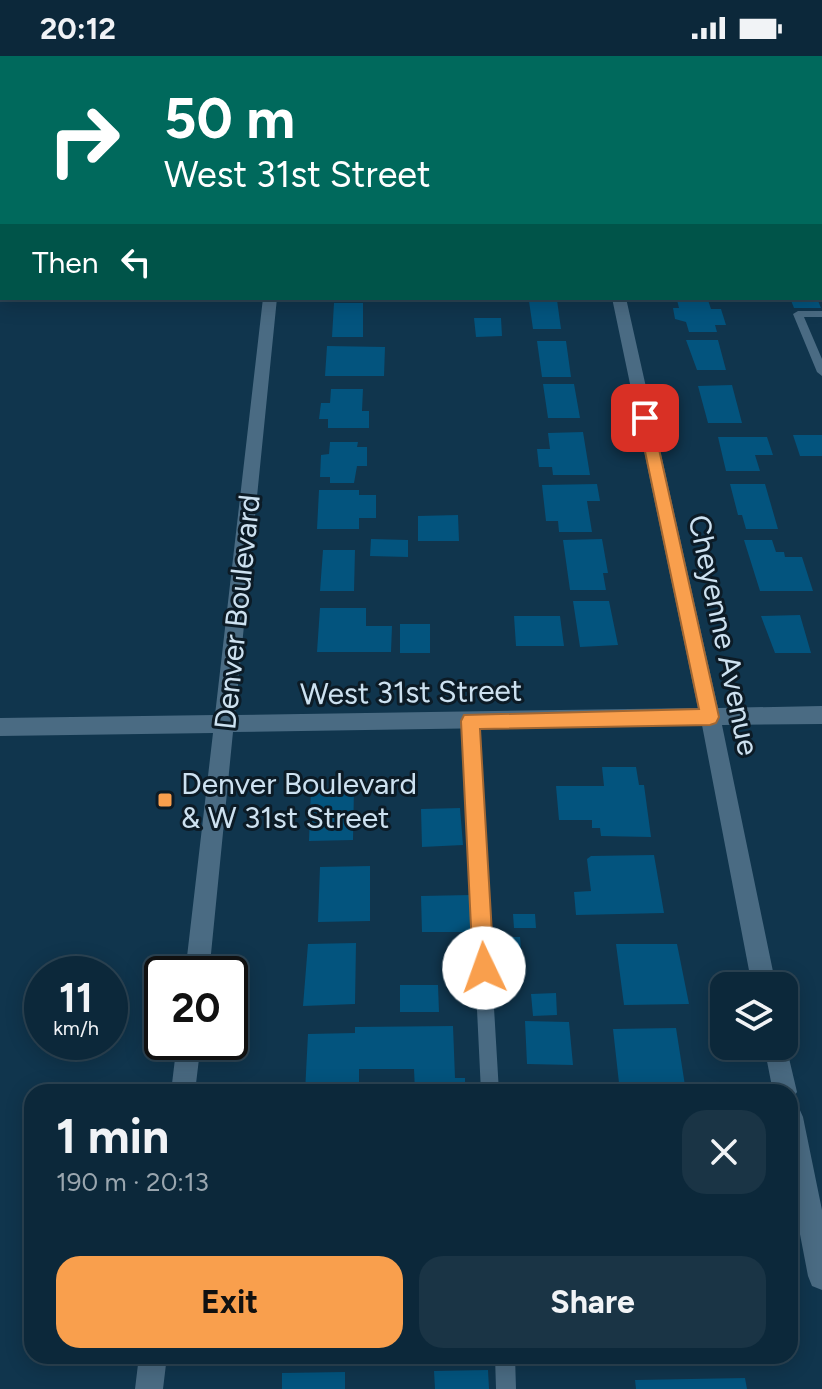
<!DOCTYPE html>
<html lang="en">
<head>
<meta charset="utf-8">
<style>
  :root { --surface:#0c283a; --page:#1a3445; --text:#f1f3f6; --muted:#9aa6af; --line:#2c4454; --accent:#f99f4d }
  body { margin:0; font-family:Figtree,sans-serif; background:var(--page); color:var(--text); height:100vh; display:flex; flex-direction:column; font-size:30px; white-space:nowrap }
  * { box-sizing:border-box; margin:0 }
  p { font-size:26px; color:var(--muted) }
  .icon { flex:none; width:44px; height:44px; fill:none; stroke:currentColor; stroke-width:2; stroke-linecap:round; stroke-linejoin:round }
  .map { position:relative; flex:1; overflow:hidden }
  .sheet { position:absolute; left:24px; top:1028px; width:774px; height:280px; display:flex; flex-direction:column; background:var(--surface); border-radius:24px; box-shadow:0 4px 20px #0003,0 0 0 2px var(--line) }
  .sheet>* { flex:none }
  .guide { position:absolute; left:0px; top:0px; width:822px; height:244px; box-shadow:0 4px 20px #0003,0 0 0 2px var(--line); background:#00695c; color:#fff; overflow:hidden }
  .tools { position:absolute; left:710px; top:916px; display:grid; gap:16px }
  .tools a { display:grid; place-items:center; width:88px; height:88px; border-radius:16px; background:var(--surface); box-shadow:0 4px 20px #0003,0 0 0 2px var(--line); font-size:40px }
  .speed { position:absolute; left:24px; top:900px; display:flex; gap:16px; font-size:40px; font-weight:700; text-align:center }
  .speed>* { display:grid; place-content:center; width:104px; height:104px; border-radius:50%; background:var(--surface); box-shadow:0 4px 20px #0003,0 0 0 2px var(--line); line-height:1 }
  .speed small { font-size:20px; font-weight:400 }
  .speed .limit { border:4px solid #111; border-radius:12px; background:#fff; color:#111 }
  .pin { position:absolute; display:grid; place-items:center; width:68px; height:68px; color:#fff; margin:-34px; border-radius:16px; box-shadow:0 4px 12px #0006 }
  .me { position:absolute; width:88px; margin:-44px; rotate:357deg; stroke-linejoin:round; filter:drop-shadow(0 0 6px #0008) }
  .turn { display:flex; align-items:center; gap:28px; height:168px; padding:0 32px; font-size:36px }
  .turn .icon { width:104px; height:104px; stroke-width:2.5 }
  .turn b { display:block; font-size:56px; line-height:68px }
  .then { display:flex; align-items:center; height:76px; padding:0 32px; background:#0003; gap:16px; font-size:30px }
  .round { display:grid; place-items:center; flex:none; width:84px; height:84px; border-radius:24px; background:var(--page) }
  .overview { display:flex; align-items:center; justify-content:space-between; height:136px; padding:0 32px }
  h1 { font-size:48px; font-weight:700; line-height:60px }
  .action { display:flex; gap:16px; margin-top:auto; padding:16px 32px }
  .action a { flex:1; height:92px; border-radius:24px; background:var(--accent); color:#111; font-size:32px; font-weight:700; line-height:92px; text-align:center }
  .action a+a { background:var(--page); color:var(--text) }
  .status { display:flex; justify-content:space-between; align-items:center; height:56px; padding:0 40px; background:var(--surface); direction:ltr }
  .status svg { height:22px; fill:currentColor }
  .map>svg:first-child { display:block }
  .built { fill:#13415d }
  .building { fill:#03547e }
  .lines { fill:none; stroke-linecap:round; stroke-linejoin:round }
  .lane { fill:#4a6b83; fill-rule:evenodd }
  .street { fill:#4a6b83; fill-rule:evenodd }
  .secondary { fill:#548ab0; fill-rule:evenodd }
  .route { fill:#f99f4d; stroke:#a26732; stroke-width:2 }
  .poi-dot { fill:#f99f4d; stroke:#0c1b26; stroke-width:3 }
  .labels { text-anchor:middle; dominant-baseline:central; stroke-width:6; stroke-linejoin:round; paint-order:stroke }
  .street-label { font-size:30px; fill:#cde1f0; stroke:#0c1b26 }
  .poi-label { font-size:30px; fill:#cde1f0; stroke:#0c1b26; text-anchor:start }
</style>
</head>
<body>
<div class="status"><b>20:12</b><svg viewBox="0 0 49 12"><path d="M0 12V9h3v3zM5 12V6h3v6zM10 12V3h3v9zM15 12V0h3v12zM26 1h20v11H26zM47 4h2v5h-2z"/></svg></div>
<div class="map">
<svg width="822" height="1333" viewBox="0 0 822 1333">
  <rect width="100%" height="100%" fill="#10354d"/>
  <path class="built" d="M74,0H429L79,2Z"/>
  <path class="building" d="M790,242H817L821,252H794Z
    M557,244L561,273H533L529,245Z
    M677,244H708L711,253H721L726,269H715L717,276H689L686,266L675,263L673,252H679Z
    M334,247H363V281H332Z
    M474,262H501L502,280L476,281Z
    M686,284H718L726,314H697Z
    M537,285H566L571,321H542Z
    M327,290L385,291L384,320H325Z
    M543,328H574L580,362H548Z
    M732,329L742,367H708L698,330Z
    M331,333H363L362,355H369V372H328V363H319L321,347H330Z
    M583,376L590,419H553L552,411H539L537,393H550L548,377Z
    M793,379H822V400H800Z
    M718,381H767L773,399H755L760,415H726Z
    M330,386H358L357,391H367V410H357L354,427H330V421H320L321,399L329,398Z
    M597,428L600,445H587L592,476H559L558,465H546L542,429Z
    M730,428H765L778,473H746L742,459H738Z
    M319,434H359V439H376V462H359V473H317Z
    M458,459L459,485H418V460Z
    M371,483L408,484V501L370,500Z
    M602,483L608,517H603L606,534H570L563,484Z
    M744,484H772L776,496H784L785,501H802L813,535H760Z
    M323,494H355L354,535H320Z
    M573,545H609L618,589L580,591Z
    M320,552H366V570H392L391,596H317Z
    M800,559L811,597H775L761,560Z
    M514,560H560L564,590H516Z
    M400,568H430V597H400Z
    M602,711H636L639,729H644L651,781L601,780L600,772H592V764H559L556,730H604Z
    M354,732L353,784L309,785L311,733Z
    M460,752L463,789L422,791L421,753Z
    M654,799L664,857L576,859L574,836L591,835L587,803L591,800Z
    M370,810V865L318,866L320,811Z
    M471,839L473,876H422L421,840Z
    M513,858H535L536,872H514Z
    M505,881H520L522,901H506Z
    M356,887L355,948L303,950L308,888Z
    M616,888H677L689,948L624,949Z
    M400,929H438L439,956H400Z
    M556,937L557,959L533,960L531,938Z
    M525,965L569,966L573,1009L527,1008Z
    M453,970L455,1022H465V1036H415L414,1013H359V1036H305L308,978L355,977V971Z
    M676,972L686,1036H632L631,1027H619L613,973Z
    M488,1314L489,1333H435L434,1315Z
    M345,1316V1333H282V1317Z
    M745,1322L747,1333H636L635,1324Z"/>
  <g class="lines">
    <path class="lane" d="M563,0H571V2H563Z
      M822,255V261H804L822,303V320L817,316L793,258L798,255Z
      M470,659L475,661L477,665L499,1036H481L463,665L465,661Z
      M495,1300H515L516,1333H496Z"/>
    <path class="street" d="M27,0H43L45,2H29Z
      M822,0V6L820,2H815Z
      M2,132V145L0,146V133Z
      M263,242H277L235,659L698,652L612,242H626L718,652L822,650V668L722,669L776,930H752L702,669L233,676L209,918H185L213,677L0,680V662L215,659Z
      M784,981L797,1036L790,1046V1036H773L764,990H784Z
      M177,986H201L195,1036H171Z
      M790,1048L799,1052L803,1061L822,1154V1234L812,1230L808,1220L790,1126Z
      M139,1300H167L163,1333H135Z"/>
    <path class="secondary" d="M772,0H784L785,2H773Z
      M820,87L822,88V99L820,98Z"/>
  </g>
  <path class="route" d="M645,357L652,362L719,661L716,667L710,669L480,673L494,912L491,920L484,923L476,920L473,912L461,665L464,659L699,653L638,362Z"/>
  <rect class="poi-dot" x="157" y="736" width="16" height="16" rx="4"/>
  <g class="labels">
    <g class="street-label">
      <text transform="translate(237 556) rotate(-84)">Denver Boulevard</text>
      <text transform="translate(724 579) rotate(78)">Cheyenne Avenue</text>
      <text transform="translate(411 636) rotate(-1)">West 31st Street</text>
    </g>
    <g class="poi-label">
      <text x="181" y="727">Denver Boulevard<tspan x="181" dy="34">&amp; W 31st Street</tspan></text>
    </g>
  </g>
</svg>
<div class="tools">
<a><svg class="icon" aria-label="layers" viewBox="0 0 24 24"><path d="M12 4l9 5-9 5-9-5zM3 14l9 5 9-5"/></svg></a>
</div>
<div class="speed"><div>11<small>km/h</small></div><div class="limit">20</div></div>
<div class="pin" style="left:645px;top:362px;background:#d93025"><svg class="icon" aria-label="arrive" viewBox="0 0 24 24"><path d="M6 21V4h12l-3 4 3 4H6"/></svg></div>
<svg class="me" style="left:484px;top:912px" viewBox="-20 -20 40 40"><circle r="19" fill="#fff"/><path d="M0-13L10 11 0 6-10 11z" fill="#f99f4d"/></svg>
<div class="guide">
<div class="turn"><svg class="icon" aria-label="right" viewBox="0 0 24 24"><path d="M7 20v-9h11M14 6l5 5-5 5"/></svg><div><b>50 m</b>West 31st Street</div></div>
<div class="then">Then<svg class="icon" aria-label="left" viewBox="0 0 24 24"><path d="M17 20v-9H6M10 6l-5 5 5 5"/></svg></div>
</div>
<section class="sheet">
<div class="overview"><div><h1>1 min</h1><p>190 m · 20:13</p></div><a class="round"><svg class="icon" aria-label="close" viewBox="0 0 24 24"><path d="M6 6l12 12M18 6L6 18"/></svg></a></div>
<div class="action"><a>Exit</a><a>Share</a></div>
</section>
</div>
</body>
</html>
